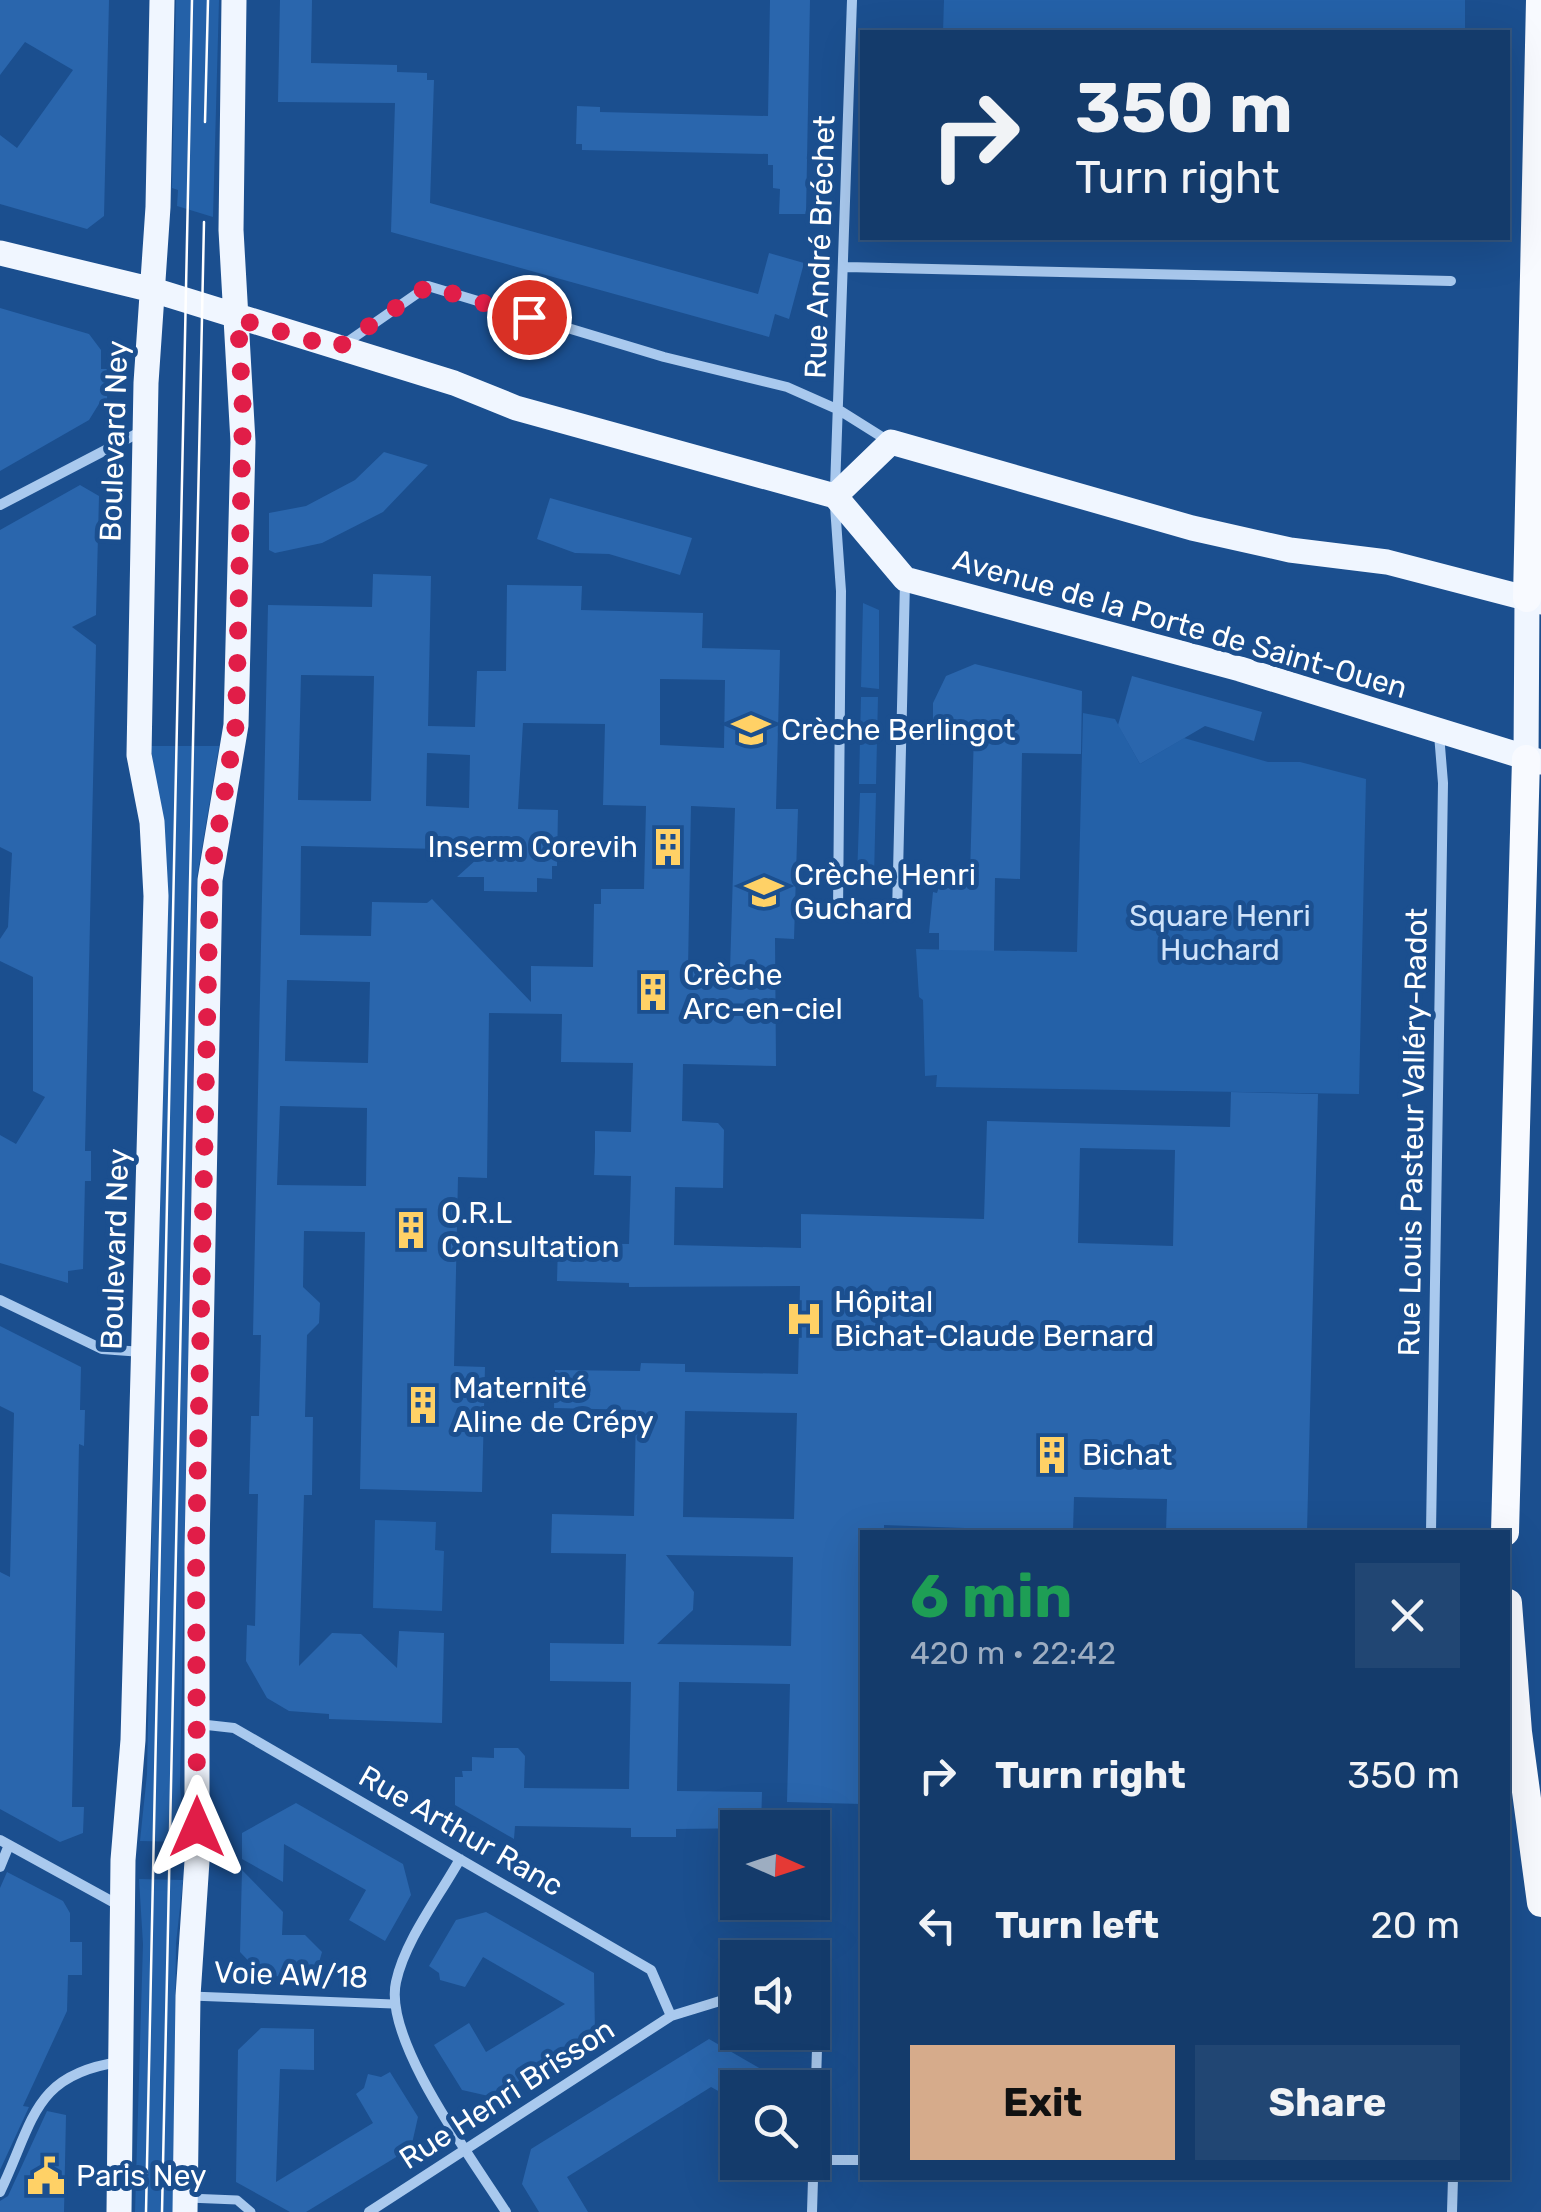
<!DOCTYPE html>
<html lang="en">
<head>
<meta charset="utf-8">
<style>
  :root { --surface:#143b6b; --page:#214673; --text:#f1f3f6; --muted:#9dadc1; --line:#33557e; --accent:#d6ab8b }
  body { margin:0; font-family:Rubik,sans-serif; background:var(--page); color:var(--text); height:100vh; display:flex; flex-direction:column; font-size:38px; white-space:nowrap }
  * { box-sizing:border-box; margin:0 }
  p { font-size:32px; color:var(--muted) }
  .icon { flex:none; width:55px; height:55px; fill:none; stroke:currentColor; stroke-width:2; stroke-linecap:round; stroke-linejoin:round }
  .map { position:relative; flex:1; overflow:hidden }
  .drawer { position:absolute; left:860px; top:1530px; width:650px; height:650px; display:flex; flex-direction:column; background:var(--surface); border-radius:0px; box-shadow:0 10px 40px #0002,0 0 0 2px var(--line) }
  .drawer>* { flex:none }
  .banner { position:absolute; left:860px; top:30px; width:650px; height:210px; border-radius:0px; box-shadow:0 10px 40px #0002,0 0 0 2px var(--line); background:#143b6b; color:var(--text); overflow:hidden }
  .needle { width:65px; rotate:93deg }
  .fabs { position:absolute; left:720px; top:1810px; display:grid; gap:20px }
  .fabs a { display:grid; place-items:center; width:110px; height:110px; border-radius:0px; background:var(--surface); box-shadow:0 10px 40px #0002,0 0 0 2px var(--line); font-size:50px }
  .pin { position:absolute; display:grid; place-items:center; width:85px; height:85px; color:#fff; margin:-42px; border:5px solid #fff; border-radius:50%; box-shadow:0 2px 10px #0007 }
  .me { position:absolute; width:110px; margin:-55px; rotate:0deg; stroke-linejoin:round; filter:drop-shadow(0 0 8px #0008) }
  .turn { display:flex; align-items:center; gap:35px; height:210px; padding:0 50px; font-size:45px }
  .turn .icon { width:130px; height:130px; stroke-width:2.5 }
  .turn b { display:block; font-size:70px; line-height:85px }
  .round { display:grid; place-items:center; flex:none; width:105px; height:105px; border-radius:0px; background:var(--page) }
  .headline { display:flex; align-items:center; justify-content:space-between; height:170px; padding:0 50px }
  h1 { font-size:60px; font-weight:700; line-height:75px; color:#1e9e55 }
  .action { display:flex; gap:20px; margin-top:auto; padding:20px 50px }
  .action a { flex:1; height:115px; border-radius:0px; background:var(--accent); color:#111; font-size:40px; font-weight:700; line-height:115px; text-align:center }
  .action a+a { background:var(--page); color:var(--text) }
  ul { padding:0; list-style:none }
  li { display:flex; align-items:center; gap:30px; height:150px; padding:0 50px }
  li div { flex:1 }
  li b { display:block; font-size:38px }
  li em { font-style:normal }
  .map>svg:first-child { display:block }
  .green { fill:#2461a8 }
  .building { fill:#2a66ad; fill-rule:evenodd }
  .lines { fill:none; stroke-linecap:round; stroke-linejoin:round }
  .pedestrian { stroke:#a9c9ee; stroke-width:9 }
  .minor { stroke:#a9c9ee; stroke-width:10 }
  .primary { stroke:#f0f6ff; stroke-width:25 }
  .trunk { stroke:#f8faff; stroke-width:28 }
  .tram { stroke:#fff; stroke-width:2.5 }
  .route { stroke:#e11d48; stroke-width:18; stroke-dasharray:0 32.4 }
  .labels { text-anchor:middle; dominant-baseline:central; stroke-width:10; stroke-linejoin:round; paint-order:stroke }
  .street-label { font-size:30px; fill:#fff; stroke:#1b4f8f }
  .poi-label { font-size:30px; fill:#fff; stroke:#1b4f8f; text-anchor:start }
  .park-label { font-size:30px; fill:#cfe3fa; stroke:#1b4f8f }
</style>
</head>
<body>
<div class="map">
<svg width="1541" height="2212" viewBox="0 0 1541 2212">
  <rect width="100%" height="100%" fill="#1b4f8f"/>
  <path class="green" d="M176,0H219L213,217L177,206L178,190L172,188Z
    M944,0H1465V32H943Z
    M863,603L879,610V689L861,687Z
    M861,697H878L876,784H859Z
    M1083,713L1115,719L1140,764L1184,738L1268,762H1300L1366,779L1359,1094L936,1087L937,1075L925,1076L923,1000L919,997L916,949L1077,952Z
    M151,746H219L197,877L180,1786L184,1842L140,1841L147,1774L165,870Z
    M860,793H876L874,878L857,877Z
    M375,1520L436,1522L435,1550L444,1551L442,1611L373,1608Z
    M139,1879L183,1880L176,1943L173,2212H135L143,1944Z"/>
  <path class="building" d="M0,0H109L104,216L87,229L0,204V135L17,148L73,70L25,42L0,75Z
    M280,0H312L311,63L397,65V72L427,73V80H434L430,203L758,294L769,253L804,263L789,319L775,314L769,337L391,232L395,103L278,102Z
    M770,0H810L806,214H779L780,189L773,188V165H768V154L582,150V144H576L577,106L600,107V112L768,116Z
    M0,308L89,334L101,350V369H108L107,399H102L89,420L0,471Z
    M384,452L428,465L383,512L322,543L275,553L269,550V513L306,506L355,480Z
    M80,485L99,496L96,615L72,627L96,645L85,1151H91V1181H85L83,1269L68,1271V1283L0,1263V1135L16,1144L45,1097L33,1091V977L0,961V939L8,927L12,853L0,847V530Z
    M550,498L692,538L680,575L609,554L575,553L537,539Z
    M373,574L431,576L428,726L475,727L477,671H506L507,585L582,586L581,610L703,613L702,648L780,650L776,809H798L794,939L775,938L776,1066L683,1064L682,1121L718,1123L724,1130L723,1188L675,1187L674,1245L801,1248V1214L984,1219L987,1121L1230,1127L1231,1092L1318,1094L1307,1532H1166L1167,1499L1074,1497L1073,1532L884,1525V1532H862V1804L787,1802L790,1684L679,1682L677,1791L762,1792L761,1828L676,1829V1837H631V1828L515,1826L514,1839L455,1805V1777H463L462,1771H472V1757L494,1758V1748H518L525,1756L524,1788L629,1789L631,1682L550,1681V1643L624,1644L626,1554L551,1553L552,1514L634,1516L636,1410L554,1408L555,1370L640,1371L641,1363L685,1364V1372L798,1374L800,1286L629,1287V1283L557,1281L558,1243L629,1244L631,1176L594,1175L595,1151V1131L631,1132L633,1063L561,1062L562,1014L489,1013L487,1178L458,1177L454,1366L485,1367L482,1492L360,1489L365,1232L304,1231L303,1287L320,1303L319,1323L307,1335L305,1417H313L312,1495H304L299,1666L332,1633L361,1634L397,1668L399,1631L444,1633L442,1723L329,1719V1714L289,1711L267,1698L246,1661L247,1625L255,1626L258,1494H249L251,1416H259L261,1335H253L268,605L372,607ZM301,675L374,676L371,801L298,800ZM660,679L725,680L724,748L660,745ZM523,723L605,724L603,805L646,806L644,889H601V904H594L593,967L531,966V1002L432,899L427,903L372,902L371,936L300,935L301,846L487,850L457,877H484V891L537,892V878L552,879V866H557L558,810L518,809ZM427,753L470,755L469,808L426,806ZM691,806L735,808L730,970L688,969ZM287,980L370,982L368,1063L285,1061ZM280,1106L367,1108L366,1186L277,1185ZM1080,1148L1175,1150L1173,1246L1078,1243ZM685,1411L797,1413L794,1519L683,1517ZM666,1555L793,1557L791,1646L657,1644L693,1610L694,1592Z
    M975,664L1082,691L1081,754L1022,753L1020,879L995,878L994,951L939,950V933H929L933,892L937,893L942,877L959,882L960,876H970L974,731L933,730V703L946,676Z
    M1132,676L1262,712L1254,741L1205,726L1140,764L1118,725Z
    M0,1326L81,1367L80,1410H85L84,1446L79,1444L72,1807H84L83,1833L60,1842L0,1809V1572L10,1577L14,1413L0,1406Z
    M296,1803L403,1864L411,1895L385,1941L349,1920L366,1890L284,1844L283,1882L242,1859V1833Z
    M242,1870L283,1912L282,1935H305L322,1952L315,1977L263,1976L240,1952Z
    M7,1872L63,1901L70,1913V1942H82V1975H68L67,2011L23,2106L29,2107L0,2170V1888Z
    M486,1912L594,1973L595,2034L493,2097L462,2090L434,2045L469,2023L486,2052L565,2004L483,1957L465,1987L440,1980L439,1973L429,1966L456,1920Z
    M261,2028L314,2029V2070L280,2069L276,2182L373,2123L356,2094L364,2088L368,2074L381,2077L390,2072L418,2117L411,2148L306,2212H290L236,2182L238,2050Z
    M709,2039L794,2088H738V2102L711,2087L567,2177L588,2212H539L522,2184L531,2149Z
    M47,2111L66,2115L64,2212H0V2201L8,2196Z"/>
  <g class="lines">
    <path class="pedestrian" d="M191,1996L393,2004
      M188,2198L237,2200L251,2212"/>
    <path class="minor" d="M846,267L1451,281
      M343,345L428,286L664,357L787,387L839,410L890,442
      M835,489L852,0
      M0,505L144,430
      M835,506L841,591L838,912L897,914L905,582
      M0,1300L102,1349L142,1352
      M1431,1532L1443,783L1439,734
      M198,1724L234,1728L651,1970L671,2016
      M0,1840L122,1907
      M460,1859C439,1897 405,1940 396,1982C383,2040 473,2160 506,2212
      M0,1867L9,1845
      M786,2032L817,2049L812,2212
      M813,2160H862
      M0,2192C34,2121 33,2074 120,2062
      M369,2212L671,2016L720,2001L738,2009
      M1452,2212L1453,2178"/>
    <path class="primary" d="M0,253L153,290L454,383L516,408L835,496L905,579L1240,669L1541,762
      M835,496L891,442L1192,528L1290,550L1387,562L1541,602
      M1526,759L1527,598
      M119,2212L123,1860L133,1740L156,896L152,822L139,755L146,383L158,207L162,0
      M185,2212L188,1996L197,1861V1550L210,880L236,725L243,442L231,230L234,0"/>
    <path class="trunk" d="M1527,598L1540,0
      M1505,1532L1526,759
      M1508,1603L1518,1732L1541,1903"/>
    <path class="tram" d="M205,122L208,0
      M146,2212L192,0
      M162,2212L204,222"/>
  </g>
  <g class="lines">
    <path class="route" d="M197,1827L196,1550L210,880L236,724L243,412L238,319L337,348L428,286L529,317"/>
  </g>
  <defs>
    <g id="school-bare" transform="scale(3)"><path d="M0-5L7-2L0 1L-7-2ZM-4 1L0 2.5L4 1V4Q0 6-4 4Z" fill="#ffd166" stroke="#1b4f8f" stroke-width="2.5" paint-order="stroke"/></g>
    <g id="building-bare" transform="scale(3)"><path d="M-4-6H4V6H1V3H-1V6H-4ZM-2.5-4.3h1.7v1.8h-1.7ZM.8-4.3h1.7v1.8H.8ZM-2.5-1h1.7V.8h-1.7ZM.8-1h1.7V.8H.8Z" fill="#ffd166" stroke="#1b4f8f" stroke-width="2.5" paint-order="stroke"/></g>
    <g id="hospital-bare" transform="scale(3)"><path d="M-5-5h3v3.5h4V-5h3V5h-3V1.5h-4V5h-3Z" fill="#ffd166" stroke="#1b4f8f" stroke-width="2.5" paint-order="stroke"/></g>
    <g id="civic-bare" transform="scale(3)"><path d="M-.6-6.5H3V-4.5H.6V-3L4-1V1h2V6H-6V1h2V-1L-.6-3ZM-1.2 2.5V6h2.4V2.5Z" fill="#ffd166" stroke="#1b4f8f" stroke-width="2.5" paint-order="stroke"/></g>
  </defs>
  <g fill-rule="evenodd">
    <use href="#school-bare" x="751" y="730"/>
    <use href="#building-bare" x="668" y="847"/>
    <use href="#school-bare" x="764" y="892"/>
    <use href="#building-bare" x="653" y="992"/>
    <use href="#building-bare" x="411" y="1230"/>
    <use href="#hospital-bare" x="804" y="1319"/>
    <use href="#building-bare" x="423" y="1405"/>
    <use href="#building-bare" x="1052" y="1455"/>
    <use href="#civic-bare" x="46" y="2176"/>
  </g>
  <g class="labels">
    <g class="street-label">
      <text transform="translate(820 247) rotate(-88)">Rue André Bréchet</text>
      <text transform="translate(114 441) rotate(-88)">Boulevard Ney</text>
      <text transform="translate(1180 624) rotate(16)">Avenue de la Porte de Saint-Ouen</text>
      <text transform="translate(1413 1132) rotate(-89)">Rue Louis Pasteur Valléry-Radot</text>
      <text transform="translate(115 1249) rotate(-88)">Boulevard Ney</text>
      <text transform="translate(461 1831) rotate(30)">Rue Arthur Ranc</text>
      <text transform="translate(291 1975) rotate(2)">Voie AW/18</text>
      <text transform="translate(507 2094) rotate(-33)">Rue Henri Brisson</text>
    </g>
    <g class="poi-label">
      <text x="781" y="730">Crèche Berlingot</text>
      <text x="638" y="847" text-anchor="end">Inserm Corevih</text>
      <text x="794" y="875">Crèche Henri<tspan x="794" dy="34">Guchard</tspan></text>
      <text x="683" y="975">Crèche<tspan x="683" dy="34">Arc-en-ciel</tspan></text>
      <text x="441" y="1213">O.R.L<tspan x="441" dy="34">Consultation</tspan></text>
      <text x="834" y="1302">Hôpital<tspan x="834" dy="34">Bichat-Claude Bernard</tspan></text>
      <text x="453" y="1388">Maternité<tspan x="453" dy="34">Aline de Crépy</tspan></text>
      <text x="1082" y="1455">Bichat</text>
      <text x="76" y="2176">Paris Ney</text>
    </g>
    <g class="park-label">
      <text x="1220" y="916">Square Henri<tspan x="1220" dy="34">Huchard</tspan></text>
    </g>
  </g>
</svg>
<div class="fabs">
<a><svg class="needle" viewBox="-14 -14 28 28"><path d="M0-13l5 13h-10z" fill="#e53935"/><path d="M0 13l5-13h-10z" fill="#9dadc1"/></svg></a>
<a><svg class="icon" aria-label="sound" viewBox="0 0 24 24"><path d="M4 9h4l5-4v14l-5-4H4zM17 9q2 3 0 6"/></svg></a>
<a><svg class="icon" aria-label="search" viewBox="0 0 24 24"><circle cx="10" cy="10" r="6"/><path d="M15 15l6 6"/></svg></a>
</div>
<div class="pin" style="left:529px;top:317px;background:#d93025"><svg class="icon" aria-label="arrive" viewBox="0 0 24 24"><path d="M6 21V4h12l-3 4 3 4H6"/></svg></div>
<svg class="me" style="left:197px;top:1827px" viewBox="-20 -20 40 40"><path d="M0-17L14 15 0 8-14 15z" fill="#e11d48" stroke="#fff" stroke-width="4"/></svg>
<div class="banner">
<div class="turn"><svg class="icon" aria-label="right" viewBox="0 0 24 24"><path d="M7 20v-9h11M14 6l5 5-5 5"/></svg><div><b>350 m</b>Turn right</div></div>
</div>
<section class="drawer">
<div class="headline"><div><h1>6 min</h1><p>420 m · 22:42</p></div><a class="round"><svg class="icon" aria-label="close" viewBox="0 0 24 24"><path d="M6 6l12 12M18 6L6 18"/></svg></a></div>
<ul>
<li><svg class="icon" aria-label="right" viewBox="0 0 24 24"><path d="M7 20v-9h11M14 6l5 5-5 5"/></svg><div><b>Turn right</b></div><em>350 m</em></li>
<li><svg class="icon" aria-label="left" viewBox="0 0 24 24"><path d="M17 20v-9H6M10 6l-5 5 5 5"/></svg><div><b>Turn left</b></div><em>20 m</em></li>
</ul>
<div class="action"><a>Exit</a><a>Share</a></div>
</section>
</div>
</body>
</html>
